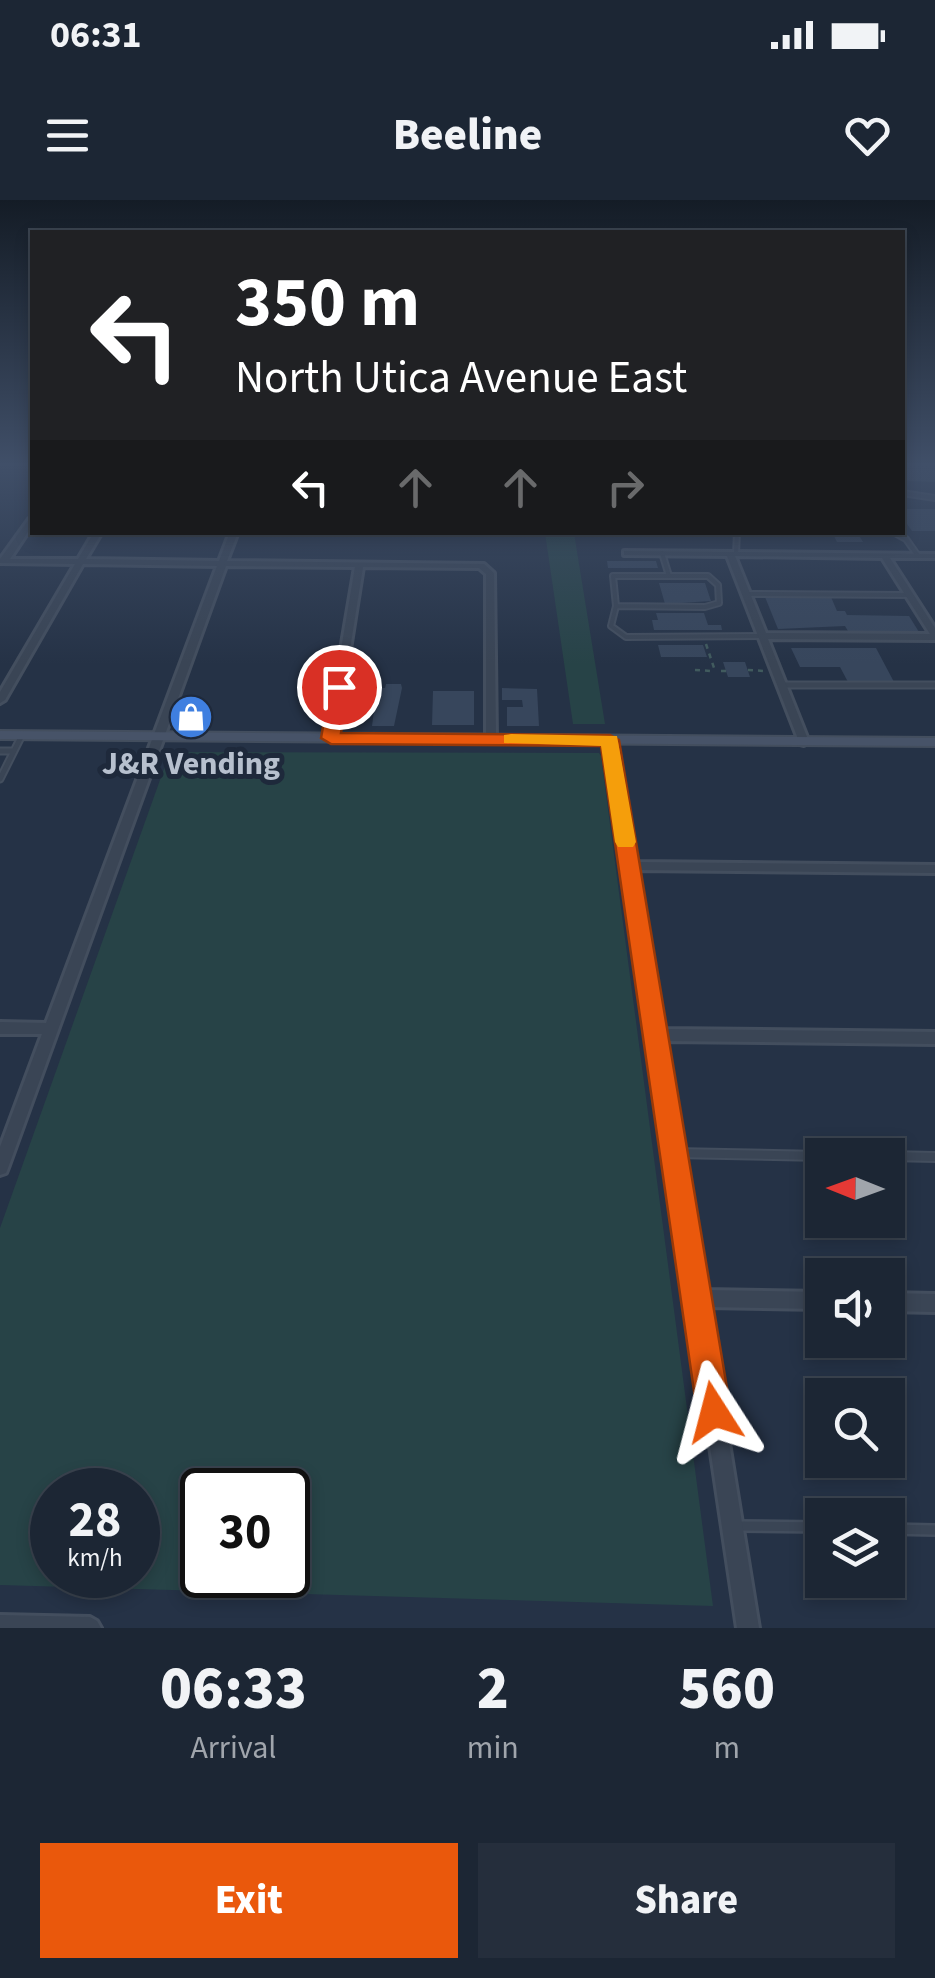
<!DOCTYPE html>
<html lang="en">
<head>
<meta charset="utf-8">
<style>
  :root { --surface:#1c2634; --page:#252e3c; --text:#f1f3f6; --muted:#a0a5ac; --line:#3a434f; --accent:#ea580c }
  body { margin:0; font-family:"Source Sans 3",sans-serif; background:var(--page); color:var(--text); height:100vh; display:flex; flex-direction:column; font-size:38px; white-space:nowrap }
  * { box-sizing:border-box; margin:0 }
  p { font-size:32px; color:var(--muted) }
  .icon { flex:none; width:55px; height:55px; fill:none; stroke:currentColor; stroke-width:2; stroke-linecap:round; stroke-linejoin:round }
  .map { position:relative; height:1428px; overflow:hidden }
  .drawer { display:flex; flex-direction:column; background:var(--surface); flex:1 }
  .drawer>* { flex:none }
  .guide { position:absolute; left:30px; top:30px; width:875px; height:305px; border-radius:0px; box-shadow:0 5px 15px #0003,0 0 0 2px var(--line); background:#202124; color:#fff; overflow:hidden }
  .needle { width:65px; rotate:271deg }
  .tools { position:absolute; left:805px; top:938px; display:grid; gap:20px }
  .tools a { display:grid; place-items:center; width:100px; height:100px; border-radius:0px; background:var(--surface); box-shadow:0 5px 15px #0003,0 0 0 2px var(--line); font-size:50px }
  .speed { position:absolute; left:30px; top:1268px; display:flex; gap:20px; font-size:50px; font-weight:700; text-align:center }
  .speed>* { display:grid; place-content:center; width:130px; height:130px; border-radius:50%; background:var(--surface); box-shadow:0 5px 15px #0003,0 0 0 2px var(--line); line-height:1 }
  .speed small { font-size:25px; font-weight:400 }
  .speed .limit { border:5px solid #111; border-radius:15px; background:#fff; color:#111 }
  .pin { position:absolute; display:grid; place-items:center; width:85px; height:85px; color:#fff; margin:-42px; border:5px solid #fff; border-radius:50%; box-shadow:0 2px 10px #0007 }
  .me { position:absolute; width:110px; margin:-55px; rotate:351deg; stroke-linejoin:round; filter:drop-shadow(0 0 8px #0008) }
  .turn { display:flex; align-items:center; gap:35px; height:210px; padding:0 40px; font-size:45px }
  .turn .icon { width:130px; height:130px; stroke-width:2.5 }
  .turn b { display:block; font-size:70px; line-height:85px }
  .lanes { display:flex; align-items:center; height:95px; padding:0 40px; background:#0003; justify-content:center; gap:50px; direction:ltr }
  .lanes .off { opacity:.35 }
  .eta { display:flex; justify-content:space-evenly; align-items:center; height:170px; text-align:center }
  .eta b { font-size:60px; font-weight:800; line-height:70px }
  .action { display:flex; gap:20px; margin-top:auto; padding:20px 40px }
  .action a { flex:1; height:115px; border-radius:0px; background:var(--accent); color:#fff; font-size:40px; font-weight:800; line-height:115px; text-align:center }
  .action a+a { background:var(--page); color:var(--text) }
  .status { display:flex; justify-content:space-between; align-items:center; height:70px; padding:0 50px; background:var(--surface); direction:ltr }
  .status svg { height:28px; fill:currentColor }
  header { display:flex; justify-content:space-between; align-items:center; height:130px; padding:0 40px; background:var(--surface); font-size:45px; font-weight:800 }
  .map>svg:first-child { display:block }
  .green { fill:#274347; fill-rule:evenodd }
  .building { fill:#37465c }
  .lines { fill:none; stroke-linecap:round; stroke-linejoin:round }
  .lane-far3-casing { stroke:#434e5e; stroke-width:8 }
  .lane-far2-casing { stroke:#434e5e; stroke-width:9 }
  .lane-far1-casing { stroke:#434e5e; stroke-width:12 }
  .lane-casing { stroke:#434e5e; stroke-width:14 }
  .street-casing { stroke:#434e5e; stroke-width:6 }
  .secondary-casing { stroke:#434e5e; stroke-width:4 }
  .path { stroke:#415b5e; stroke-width:2.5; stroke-dasharray:5 5; stroke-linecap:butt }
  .lane-far3 { stroke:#3a4555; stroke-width:4 }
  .lane-far2 { stroke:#3a4555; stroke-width:5 }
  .lane-far1 { stroke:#3a4555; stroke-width:8 }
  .lane { stroke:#3a4555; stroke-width:9 }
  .street { fill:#3a4555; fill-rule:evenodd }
  .secondary { fill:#475368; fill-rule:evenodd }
  .route { fill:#ea580c; stroke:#983908; stroke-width:2.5 }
  .slow { fill:#f59e0b }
  .labels { text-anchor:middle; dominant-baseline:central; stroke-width:10; stroke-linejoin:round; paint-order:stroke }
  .poi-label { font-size:32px; font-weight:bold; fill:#b7c0ce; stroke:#1e293b }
</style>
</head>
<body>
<div class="status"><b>06:31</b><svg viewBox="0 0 49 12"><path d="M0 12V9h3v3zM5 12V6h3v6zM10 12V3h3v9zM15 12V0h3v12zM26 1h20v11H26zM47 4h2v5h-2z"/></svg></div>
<header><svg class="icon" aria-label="menu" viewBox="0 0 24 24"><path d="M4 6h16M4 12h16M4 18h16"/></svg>Beeline<svg class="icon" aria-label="heart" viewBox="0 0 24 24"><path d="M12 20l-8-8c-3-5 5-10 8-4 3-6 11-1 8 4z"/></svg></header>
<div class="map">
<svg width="935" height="1428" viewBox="0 0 935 1428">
  <rect width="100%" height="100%" fill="#253246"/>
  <path class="green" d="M545,333H574L605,524H573Z
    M170,552L599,553L601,556L713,1406L0,1385V1028ZM52,1290H138V1375H52ZM202,1290H288V1375H202Z"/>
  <path class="building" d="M902,264H935V282L909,281L902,278Z
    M902,309H935V331H912L902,317Z
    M832,332H857L863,342H837Z
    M607,361H656L658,368H608Z
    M659,383H705L711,401L665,404Z
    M765,397H831L837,411H845L847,415L909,416L919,432L848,431L845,426L778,429Z
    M656,413H704L708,425H721L722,430H654L652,420H658Z
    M658,445H703L707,457H661Z
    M791,448H876L894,482H848L840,467H800Z
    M723,462H745L750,477H728Z
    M386,484H401L402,488L394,526H372L377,488H385Z
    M502,488L537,489L539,526H507V507H523L522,500H502Z
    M433,491H474V525H432Z"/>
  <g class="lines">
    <g class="lane-far3-casing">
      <path id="lane-far3" d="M902,293L935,298
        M893,332L906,339L918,356
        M662,353L669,376H613L616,406L611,426L626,437L762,436
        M736,354L737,332
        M745,394L909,395
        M616,406L705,407L719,403L718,385L708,376H669"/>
    </g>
    <g class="lane-far2-casing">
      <path id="lane-far2" d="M782,485H935
        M0,551H14
        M0,579L22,535"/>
    </g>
    <g class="lane-far1-casing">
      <path id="lane-far1" d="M674,953L822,956
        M888,956L935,957"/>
    </g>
    <g class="lane-casing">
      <path id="lane" d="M738,1326L822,1327
        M888,1329L935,1330"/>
    </g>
    <g class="street-casing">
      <path id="street" d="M29,319H32V326L10,359H78L94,332H102L86,359L219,361L230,332H238L227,361L484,364L494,373L496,539L491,542L486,539V374L479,368L363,367L336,538L331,541L326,538L355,367L226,366L8,968L6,973L0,975V947L42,834H0V822L46,823L217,366L83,364L5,500L0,503V492L75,364L0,363V359Z
        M624,351L935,354V358H890L935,428V440L768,439L809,542L804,545L800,544L727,356L627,355H624ZM735,356L882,358L930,434L766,433Z
        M610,537L615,540L635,662L935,665V673L636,670L662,829L935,832V844L664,841L704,1090L822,1092V1109L707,1107L759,1428H737L605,540Z
        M888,1093L935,1094V1112L888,1111Z
        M0,1415L90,1417L97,1421L101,1428H0Z"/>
    </g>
    <g class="secondary-casing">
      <path id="secondary" d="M0,531L935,538V546L0,539Z"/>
    </g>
    <path class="path" d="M706,444L715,471
      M695,470L712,471
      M748,470L765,471
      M721,471H726"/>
    <use href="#lane-far3" class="lane-far3"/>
    <use href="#lane-far2" class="lane-far2"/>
    <use href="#lane-far1" class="lane-far1"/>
    <use href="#lane" class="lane"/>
    <use href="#street" class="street"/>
    <use href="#secondary" class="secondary"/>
  </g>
  <linearGradient id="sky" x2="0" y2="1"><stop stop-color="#141c26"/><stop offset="0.57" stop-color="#404f68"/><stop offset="1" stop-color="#404f68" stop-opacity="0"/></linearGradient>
  <rect width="935" height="464" fill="url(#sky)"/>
  <path class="route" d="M339,481L348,487L341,533L610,535L619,540L731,1212L726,1224L714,1229L702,1224L697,1212L601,546L331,544L321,538L330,487Z"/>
  <path class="slow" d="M511,534L617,536L636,642L633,647H618L615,642L601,546L504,543V535Z"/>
  <defs>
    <g id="shop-disc" transform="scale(2.25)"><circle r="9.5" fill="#3f7fe0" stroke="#1e293b"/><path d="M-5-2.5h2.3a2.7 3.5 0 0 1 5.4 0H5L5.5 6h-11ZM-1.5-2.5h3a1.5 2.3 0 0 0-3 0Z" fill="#fff"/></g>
  </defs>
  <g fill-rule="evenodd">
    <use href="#shop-disc" x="191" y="517"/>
  </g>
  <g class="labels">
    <g class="poi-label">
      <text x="191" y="564">J&amp;R Vending</text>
    </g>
  </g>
</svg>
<div class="tools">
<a><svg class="needle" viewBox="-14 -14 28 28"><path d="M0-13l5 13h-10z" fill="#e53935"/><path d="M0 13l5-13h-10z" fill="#a0a5ac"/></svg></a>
<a><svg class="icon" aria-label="sound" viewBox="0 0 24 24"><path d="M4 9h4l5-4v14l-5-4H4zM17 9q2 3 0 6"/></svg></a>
<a><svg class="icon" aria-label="search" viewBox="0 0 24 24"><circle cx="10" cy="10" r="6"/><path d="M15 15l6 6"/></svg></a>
<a><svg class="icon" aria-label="layers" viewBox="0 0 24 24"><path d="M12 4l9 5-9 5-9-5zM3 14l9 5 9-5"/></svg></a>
</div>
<div class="speed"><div>28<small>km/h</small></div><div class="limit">30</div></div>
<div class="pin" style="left:339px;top:487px;background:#d93025"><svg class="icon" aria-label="arrive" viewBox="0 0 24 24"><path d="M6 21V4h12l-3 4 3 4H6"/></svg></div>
<svg class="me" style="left:714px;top:1212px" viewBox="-20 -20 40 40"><path d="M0-17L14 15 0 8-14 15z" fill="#ea580c" stroke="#fff" stroke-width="4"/></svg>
<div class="guide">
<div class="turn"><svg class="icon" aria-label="left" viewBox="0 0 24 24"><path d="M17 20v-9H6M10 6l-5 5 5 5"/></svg><div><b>350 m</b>North Utica Avenue East</div></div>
<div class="lanes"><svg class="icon" aria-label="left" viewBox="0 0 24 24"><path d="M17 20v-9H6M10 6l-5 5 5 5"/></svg><svg class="icon off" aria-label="ahead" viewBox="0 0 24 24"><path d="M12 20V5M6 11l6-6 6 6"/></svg><svg class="icon off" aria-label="ahead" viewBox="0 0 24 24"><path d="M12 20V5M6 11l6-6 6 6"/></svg><svg class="icon off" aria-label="right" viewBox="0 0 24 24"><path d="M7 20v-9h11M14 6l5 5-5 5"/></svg></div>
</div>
</div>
<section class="drawer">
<div class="eta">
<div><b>06:33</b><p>Arrival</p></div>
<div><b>2</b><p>min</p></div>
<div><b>560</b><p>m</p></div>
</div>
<div class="action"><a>Exit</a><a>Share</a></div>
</section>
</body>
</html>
